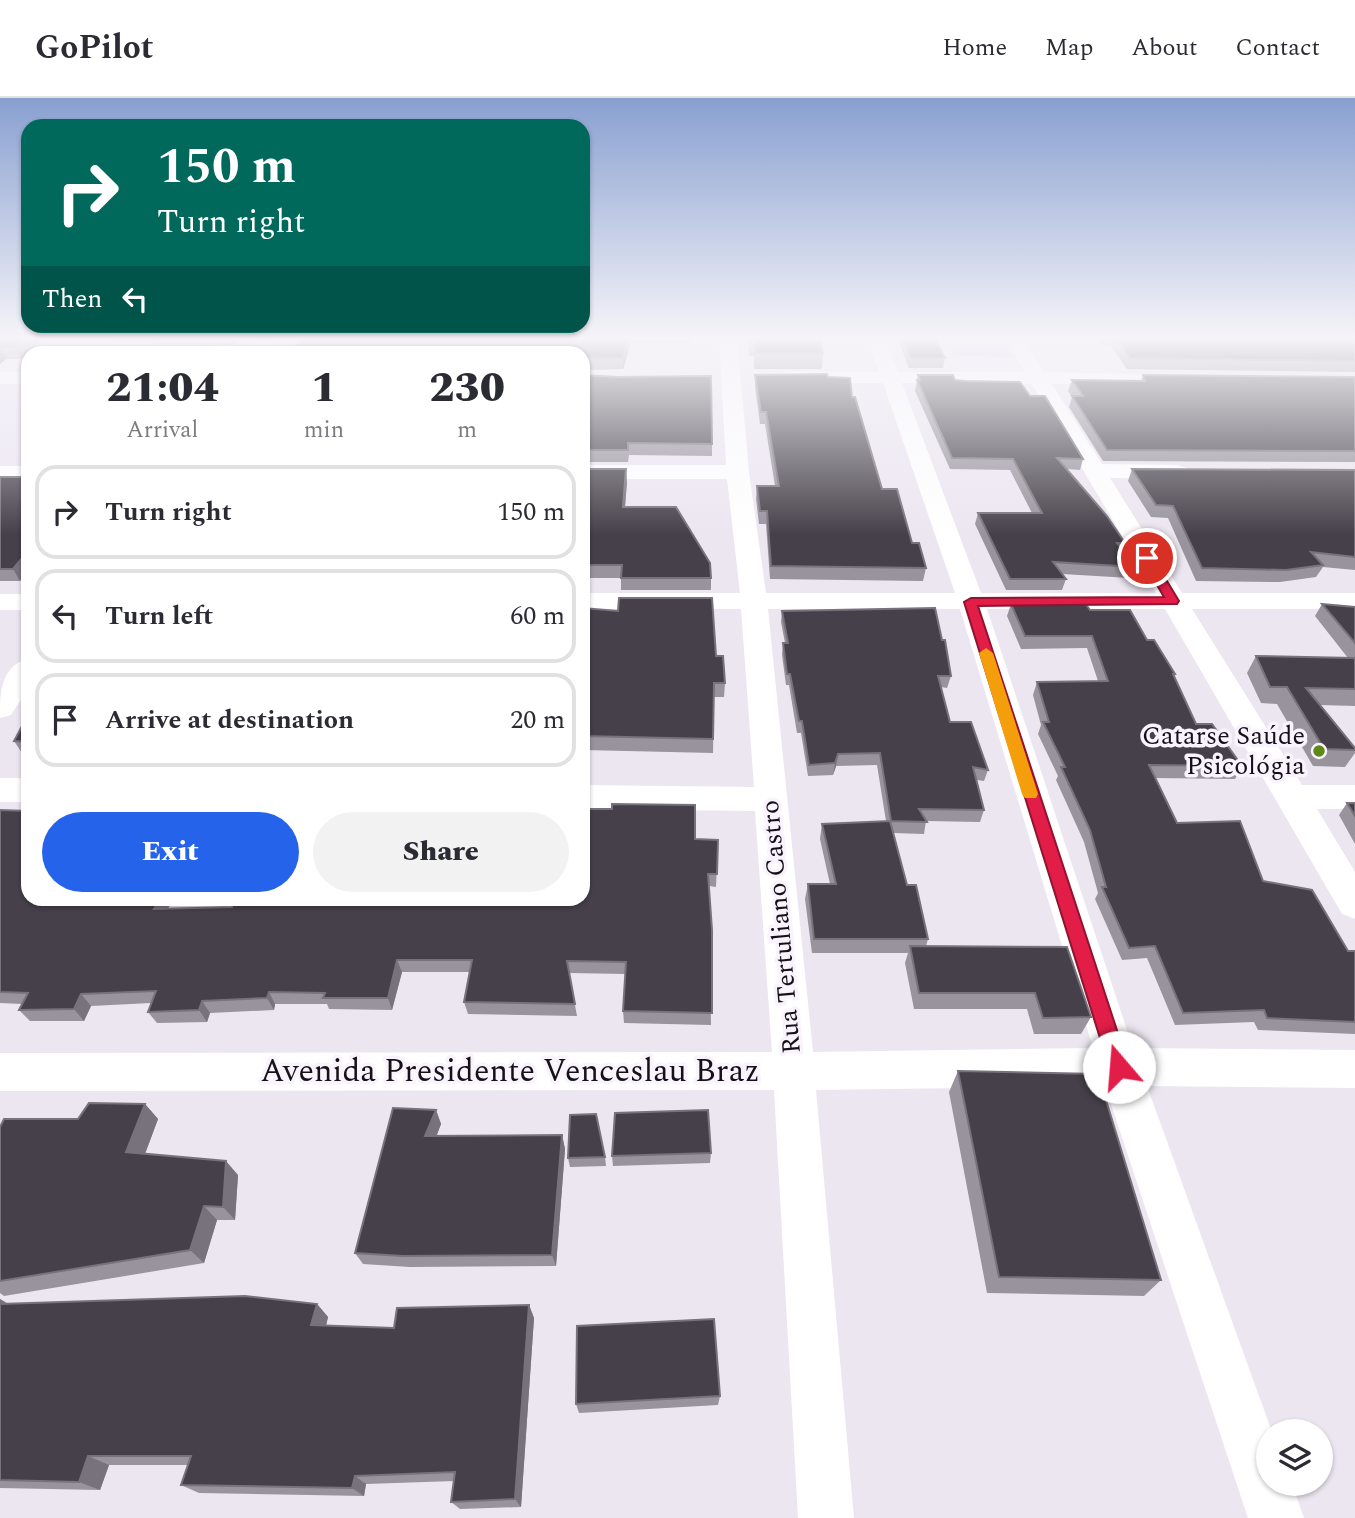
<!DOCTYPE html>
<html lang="en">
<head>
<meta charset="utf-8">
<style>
  :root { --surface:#fff; --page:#f2f2f3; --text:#2b2b33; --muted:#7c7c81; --line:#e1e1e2; --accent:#2563eb }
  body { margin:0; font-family:Spectral,serif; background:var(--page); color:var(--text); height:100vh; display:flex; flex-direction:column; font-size:26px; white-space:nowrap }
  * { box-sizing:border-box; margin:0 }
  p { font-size:23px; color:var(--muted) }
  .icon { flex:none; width:38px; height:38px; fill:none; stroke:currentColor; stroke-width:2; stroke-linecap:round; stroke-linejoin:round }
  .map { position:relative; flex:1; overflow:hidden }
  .sheet { position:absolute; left:21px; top:248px; width:569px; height:560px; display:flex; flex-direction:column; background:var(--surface); border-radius:21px; box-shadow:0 2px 5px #0004 }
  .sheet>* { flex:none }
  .top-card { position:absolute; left:21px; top:21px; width:569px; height:214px; border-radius:21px; box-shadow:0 2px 5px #0004; background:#00695c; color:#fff; overflow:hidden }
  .buttons { position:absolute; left:1256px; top:1321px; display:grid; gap:14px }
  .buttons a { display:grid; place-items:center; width:77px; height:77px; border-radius:50%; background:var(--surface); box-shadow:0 2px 5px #0004; font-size:35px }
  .pin { position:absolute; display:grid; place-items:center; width:60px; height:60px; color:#fff; margin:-30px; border:4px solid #fff; border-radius:50%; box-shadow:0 2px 7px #0007 }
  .me { position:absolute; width:77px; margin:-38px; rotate:342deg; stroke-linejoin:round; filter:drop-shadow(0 0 5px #0008) }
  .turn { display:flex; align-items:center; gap:24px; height:147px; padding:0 21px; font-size:32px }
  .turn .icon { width:91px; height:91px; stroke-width:2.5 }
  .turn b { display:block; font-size:49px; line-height:60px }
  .then { display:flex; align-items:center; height:66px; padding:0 21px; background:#0003; gap:14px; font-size:26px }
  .eta { display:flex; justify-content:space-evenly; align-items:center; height:119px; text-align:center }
  .eta b { font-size:42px; font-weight:800; line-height:49px }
  .button { display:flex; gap:14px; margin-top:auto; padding:14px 21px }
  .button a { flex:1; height:80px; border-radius:42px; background:var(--accent); color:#fff; font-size:28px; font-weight:800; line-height:80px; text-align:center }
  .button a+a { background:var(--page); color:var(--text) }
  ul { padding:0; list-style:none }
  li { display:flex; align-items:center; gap:21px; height:94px; margin:0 14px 10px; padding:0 7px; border:4px solid var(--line); border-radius:21px }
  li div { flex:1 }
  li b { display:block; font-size:26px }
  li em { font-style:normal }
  header { display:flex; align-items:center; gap:42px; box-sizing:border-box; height:98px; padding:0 35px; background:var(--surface); border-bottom:2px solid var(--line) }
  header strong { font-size:33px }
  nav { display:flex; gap:38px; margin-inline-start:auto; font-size:24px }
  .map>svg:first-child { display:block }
  .green { fill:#d8c3ea }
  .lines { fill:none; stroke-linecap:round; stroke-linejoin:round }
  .minor { fill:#fff; fill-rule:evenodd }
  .wall { fill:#98939d }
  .shaded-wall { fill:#77727b }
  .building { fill:#454049; stroke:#77727b; stroke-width:2 }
  .route { fill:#e11d48; stroke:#92132f; stroke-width:2 }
  .slow { fill:#f59e0b }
  .poi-dot { fill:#5e8917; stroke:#f9f3fe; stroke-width:2.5 }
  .labels { text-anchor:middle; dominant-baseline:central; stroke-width:7; stroke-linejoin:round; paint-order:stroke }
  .poi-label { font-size:26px; fill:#141216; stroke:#f9f3fe; text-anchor:end }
  .street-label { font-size:26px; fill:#141216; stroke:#f9f3fe }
  .near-street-label { font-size:32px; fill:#141216; stroke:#f9f3fe }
</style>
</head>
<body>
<header>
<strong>GoPilot</strong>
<nav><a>Home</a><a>Map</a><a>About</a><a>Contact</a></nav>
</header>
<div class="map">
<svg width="1355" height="1420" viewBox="0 0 1355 1420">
  <rect width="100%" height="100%" fill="#ece6f1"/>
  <path class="green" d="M946,239H1000L1012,259L954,258Z"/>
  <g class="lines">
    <path class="minor" d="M256,239H274L263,256H244Z
      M719,239H737L749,374L766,495H955L883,285H787L777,279L787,273L879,274L867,239H885L898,274H1025L1004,239H1022L1044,274L1195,277L1198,281L1195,285L1188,287L1052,286L1102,366L1177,367L1185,369L1188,374L1185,379L1177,381L1110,380L1182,495H1355V511H1192L1302,687H1355V711H1317L1355,774V821L1342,816L1165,511H987L1133,950L1355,952V990L1147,988L1272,1334H1269V1386H1292L1304,1420H1248L1105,988L816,992L854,1420H798L774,992L0,993V955L772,954L755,713L583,711V687L754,689L741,511H583V495H740L727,381H583V367H726ZM902,285L1032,286L1156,495H981ZM768,511H960L1093,950L813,954Z
      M0,274H28V286H0Z
      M0,368H28V382H0Z
      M0,496H28V512H0Z
      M28,561V591L11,617L0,620C0,596 0,568 28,561Z
      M0,680H28V704H0Z"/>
  </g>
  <path class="wall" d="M0,239H241L234,247L111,244L108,239H44L21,261H6L0,266Z
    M302,239H691V245H631L623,271L583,272V256Z
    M748,239H819L823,255L822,271H754V258H749Z
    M897,239H935L945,260L943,270H909Z
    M1096,239H1355V274L1127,271L1110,247H1102Z
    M583,277L712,346V358L629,357L628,364H583Z
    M755,277L828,279L852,299L882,391L926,470L923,483L770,481L766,426H759L756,401L757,388H775L765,326H760L755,289Z
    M918,277L955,282L1030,298L1083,361L1080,372L1067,371L1125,445L1123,453L1135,469L1130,480L1062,476L1066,481L1062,492H1006L975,426L978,415H1032L1010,372L950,371L915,293Z
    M1143,277L1355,279V364L1103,363L1069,309L1072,299L1068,293L1072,282L1141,283Z
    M583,371L627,384L625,409L711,480V492H621V480H583Z
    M1132,371L1355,372V472L1323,469L1316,479L1280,484L1196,483L1168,420L1151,419L1128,383Z
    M0,379L20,483H0Z
    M1021,501L1090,512L1147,542L1175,576L1174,579L1196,626L1242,668L1235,681L1155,680L1177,725L1263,783L1348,853H1355V936L1258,932L1254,924L1175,927L1147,860L1122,862L1095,801L1098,795L1084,744L1056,682L1058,678L1038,636L1041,627L1033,597L1037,584L1098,583L1087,550L1021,551L1007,518L1011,506H1019Z
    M1322,506L1355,509V608L1320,607L1355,650V655L1345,669L1313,668L1277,606L1261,605L1247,575L1256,558L1348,560L1315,518Z
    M583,510L716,558L725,585L724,599H714L713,655L583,652Z
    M782,513L951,578L947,590L941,589L950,624L988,672L984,683L977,682L984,712L980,724L926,723L924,736L893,735L907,787L928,841L926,848L1091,919L1081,936H1034L1027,911H914L905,865L908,855H812L805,801L808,786H830L820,741L822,726L886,723L877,667L836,668L833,677L808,678L801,635H797L789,587H786L782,557L783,545H785L781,524Z
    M28,608V655H22L14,643L27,619L24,614Z
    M1347,705H1355V746L1339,717Z
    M0,712L28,802H172L168,811L232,809L234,802H362L360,806L422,807L695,741L718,742L716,789L709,788L711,927L624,925L623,913L626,876L569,875L577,918L468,916L464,904L470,874H402L392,912L329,911L327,906H275L274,912L210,915L207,924L157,925L148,914L151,905L91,908L84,923H30L19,912L22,906L0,905Z
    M958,973L1161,1182L1144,1198L987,1195L949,994Z
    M145,1006L158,1021L145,1056L238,1077L235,1122H217L204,1165L4,1198L0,1195V1029L78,1021Z
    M436,1012L441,1026L437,1037H562L565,1051L556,1168L410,1169L363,1166L355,1155Z
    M711,1055L710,1065L613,1068L612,1058Z
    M605,1059L606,1068L570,1069L568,1060Z
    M0,1201L8,1206H317L328,1219L326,1228L394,1230L529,1207L534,1220L521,1409L460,1411L451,1404L454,1383L366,1386L364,1398L199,1395L181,1387L188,1367H109L100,1392L0,1390Z
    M720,1298L718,1307L579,1315L576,1306Z"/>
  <path class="shaded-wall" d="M28,239H44L21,261L15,249Z
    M231,239H241L234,247Z
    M629,239H631V245L623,271V260Z
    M1,249L6,261L0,266V250Z
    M626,371L627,384L624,421L623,409Z
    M28,453V474L20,483L13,471Z
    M838,656L836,668L833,677L835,665Z
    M159,802H172L162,823L154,811Z
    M353,802H362L356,818L351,806Z
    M397,862L402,874L392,912L388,900Z
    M269,894L275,906L274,912L267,900Z
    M81,896L91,908L84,923L74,911Z
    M202,903L210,915L207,924L199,912Z
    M145,1006L158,1021L140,1069L126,1054Z
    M436,1012L441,1026L431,1051L425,1038Z
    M562,1037L565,1051L556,1168L552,1157Z
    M226,1063L238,1077L235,1122L223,1109Z
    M204,1108L217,1122L204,1165L190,1152Z
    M0,1201L15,1210H0Z
    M317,1206L328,1219L323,1240L311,1227Z
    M529,1207L534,1220L521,1409L515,1401Z
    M88,1358L109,1367L100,1392L79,1384Z
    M355,1378L366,1386L364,1398L352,1390Z"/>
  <path class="building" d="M0,239H28L15,249L0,250Z
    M302,239H629L623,260H583V256H290Z
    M749,239H819L823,255H755V242H750Z
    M902,239H935L945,260H911Z
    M1115,239H1355V263L1130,260Z
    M827,276L828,279L850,280L852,299H855L882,391H897L912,445H919L926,470L771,468L767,413H760L757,388H779L766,314H761L755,277Z
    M583,277L617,279L711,278L712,346L628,345V352H583Z
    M918,277H953L955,282L965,283L1020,284L1030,298H1045L1083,361L1057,360L1107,418L1125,445H1117L1135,469L1053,464L1066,481H1010L978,415H1042L1013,361L952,360L917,282H920Z
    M1143,277L1355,279V353L1107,352L1072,298H1083L1072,282L1145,283Z
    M583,371H626L623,409H676L710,465L711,480H621L622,467H583Z
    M1132,371L1355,372V459L1311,454L1323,467L1286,472L1202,470L1173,408L1156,407Z
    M0,379H28V453L13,471H0Z
    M619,500H712L716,558H723L725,585H714L713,641L583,638V510L618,513Z
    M1021,501H1082L1090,512H1130L1147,542H1154L1175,576H1173L1196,626H1212L1242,668L1149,667L1177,725L1240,723L1263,783L1312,792L1348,853H1355V924L1267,920L1264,912L1183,915L1155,848L1129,850L1102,789H1106L1090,732L1061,669H1065L1043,624H1049L1037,584L1108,583L1092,538H1025L1011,506H1023Z
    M1322,506L1355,509V545Z
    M935,510L942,542H945L951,578H938L950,624H971L988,672L973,669L984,712L919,711L927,724L891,723L880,655L838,656L835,665L809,667L802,623H799L790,576H787L783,545H788L782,513Z
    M1256,558L1354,560L1355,561V591L1306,590L1355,650V652L1324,651L1287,589H1270Z
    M28,617V644L14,643Z
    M1347,705H1355V718Z
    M612,706L695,707V741L718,742L717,776H708L712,832V915L623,913L626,864L567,863L575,906L464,904L472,862H397L388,900H323L325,895L269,894L267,900L202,903L199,912L148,914L156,893L81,896L74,911L19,912L28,895L0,894V712L28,713V802H159L154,811L232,809L234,802H353L351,806L422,807L423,802H583V711H612Z
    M890,723L907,787H916L928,841H814L808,786H836L822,726Z
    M910,848L1067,849L1091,919L1043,920L1035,895H919Z
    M958,973L1098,976L1161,1182L999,1179Z
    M89,1005L145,1006L126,1054L226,1063L223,1109L204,1108L190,1152L0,1183V1029L4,1021H78Z
    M393,1010L436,1012L425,1038L562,1037L552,1157L403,1158L355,1155Z
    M708,1012L711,1055L612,1058L615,1015Z
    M596,1016L605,1059L568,1060L570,1017Z
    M245,1198L317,1206L311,1227L394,1230L397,1210L529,1207L515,1401L451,1404L455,1374L355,1378L352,1390L181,1387L191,1358H88L79,1384L0,1382V1206Z
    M714,1221L720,1298L576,1306L577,1228Z"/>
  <linearGradient id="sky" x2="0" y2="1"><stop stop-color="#88a0d0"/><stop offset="0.55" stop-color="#f6f4f9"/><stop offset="1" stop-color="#f6f4f9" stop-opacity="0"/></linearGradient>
  <rect width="1355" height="437" fill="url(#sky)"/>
  <path class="route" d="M1147,456L1153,460L1179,503L1177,506L978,508L1129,969L1126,976L1119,978L1112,976L1109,969L964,504L971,500L1164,499L1141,460Z"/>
  <path class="slow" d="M986,550L993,555L1038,696L1036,700H1025L1022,696L979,555Z"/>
  <circle class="poi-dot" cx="1319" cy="653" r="7"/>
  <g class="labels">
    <g class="poi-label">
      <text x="1305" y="638">Catarse Saúde<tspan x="1305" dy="30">Psicológia</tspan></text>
    </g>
    <g class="street-label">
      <text transform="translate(781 829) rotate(-95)">Rua Tertuliano Castro</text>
    </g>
    <g class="near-street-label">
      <text x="510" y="973">Avenida Presidente Venceslau Braz</text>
    </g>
  </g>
</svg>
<div class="buttons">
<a><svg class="icon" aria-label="layers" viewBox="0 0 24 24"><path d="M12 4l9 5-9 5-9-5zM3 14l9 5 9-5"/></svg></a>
</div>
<div class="pin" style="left:1147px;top:460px;background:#d93025"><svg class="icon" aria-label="arrive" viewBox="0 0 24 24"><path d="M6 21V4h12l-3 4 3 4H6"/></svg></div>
<svg class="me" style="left:1119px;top:969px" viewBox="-20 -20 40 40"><circle r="19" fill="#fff"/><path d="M0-13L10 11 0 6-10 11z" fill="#e11d48"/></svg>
<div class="top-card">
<div class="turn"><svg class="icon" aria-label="right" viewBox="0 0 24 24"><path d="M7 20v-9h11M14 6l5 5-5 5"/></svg><div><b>150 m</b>Turn right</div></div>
<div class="then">Then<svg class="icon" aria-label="left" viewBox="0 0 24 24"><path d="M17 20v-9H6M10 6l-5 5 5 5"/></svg></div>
</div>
<section class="sheet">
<div class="eta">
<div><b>21:04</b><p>Arrival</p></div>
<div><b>1</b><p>min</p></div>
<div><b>230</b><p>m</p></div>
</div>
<ul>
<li><svg class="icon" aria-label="right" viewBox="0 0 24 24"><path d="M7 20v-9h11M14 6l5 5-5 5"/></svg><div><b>Turn right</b></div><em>150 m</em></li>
<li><svg class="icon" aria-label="left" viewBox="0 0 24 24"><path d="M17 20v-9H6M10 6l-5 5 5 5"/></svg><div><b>Turn left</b></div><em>60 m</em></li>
<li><svg class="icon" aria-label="arrive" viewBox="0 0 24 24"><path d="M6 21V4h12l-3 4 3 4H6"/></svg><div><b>Arrive at destination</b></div><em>20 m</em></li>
</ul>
<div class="button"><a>Exit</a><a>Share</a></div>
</section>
</div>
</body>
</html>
